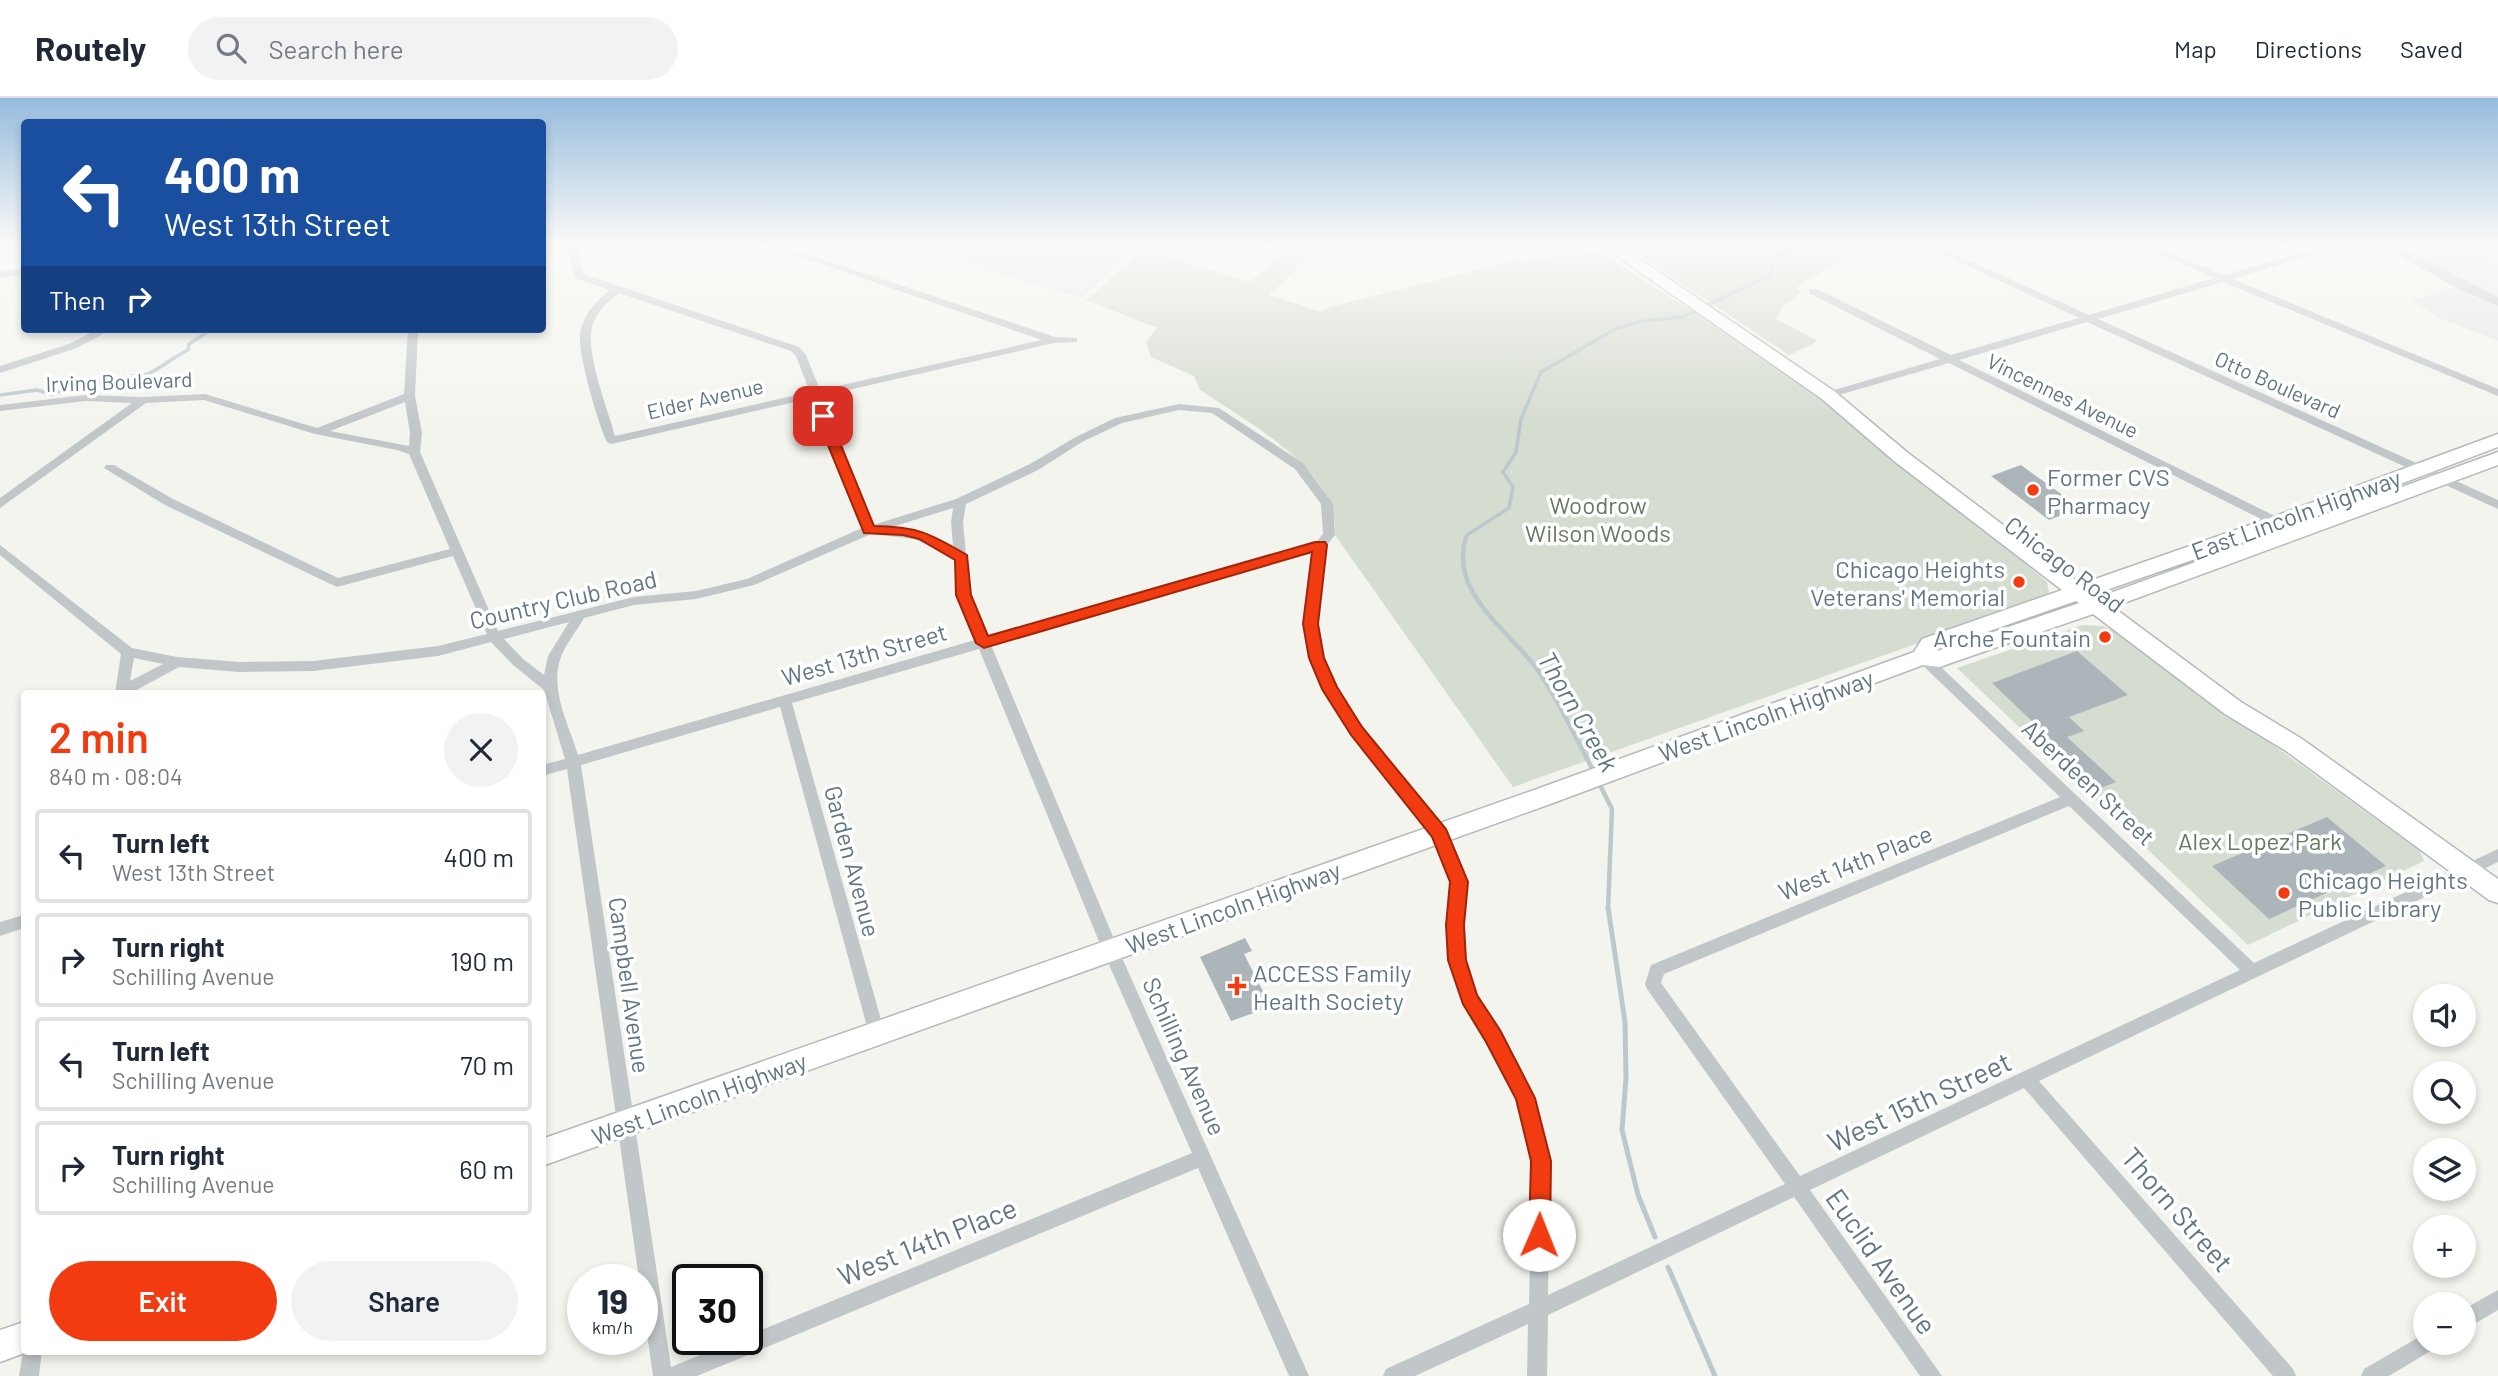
<!DOCTYPE html>
<html lang="en">
<head>
<meta charset="utf-8">
<style>
  :root { --surface:#fff; --page:#f2f2f3; --text:#1f2937; --muted:#747a83; --line:#e0e1e3; --accent:#f23b11 }
  body { margin:0; font-family:Barlow,sans-serif; background:var(--page); color:var(--text); height:100vh; display:flex; flex-direction:column; font-size:26px; white-space:nowrap }
  * { box-sizing:border-box; margin:0 }
  p { font-size:23px; color:var(--muted) }
  .icon { flex:none; width:38px; height:38px; fill:none; stroke:currentColor; stroke-width:2; stroke-linecap:round; stroke-linejoin:round }
  .map { position:relative; flex:1; overflow:hidden }
  .details { position:absolute; left:21px; top:592px; width:525px; height:665px; display:flex; flex-direction:column; background:var(--surface); border-radius:7px; box-shadow:0 4px 10px #0003 }
  .details>* { flex:none }
  .banner { position:absolute; left:21px; top:21px; width:525px; height:214px; border-radius:7px; box-shadow:0 4px 10px #0003; background:#1a4fa0; color:#fff; overflow:hidden }
  .buttons { position:absolute; left:2413px; top:886px; display:grid; gap:14px }
  .buttons a { display:grid; place-items:center; width:63px; height:63px; border-radius:50%; background:var(--surface); box-shadow:0 4px 10px #0003; font-size:35px }
  .speed { position:absolute; left:567px; top:1166px; display:flex; gap:14px; font-size:35px; font-weight:700; text-align:center }
  .speed>* { display:grid; place-content:center; width:91px; height:91px; border-radius:50%; background:var(--surface); box-shadow:0 4px 10px #0003; line-height:1 }
  .speed small { font-size:18px; font-weight:400 }
  .speed .limit { border:4px solid #111; border-radius:10px; background:#fff; color:#111 }
  .pin { position:absolute; display:grid; place-items:center; width:60px; height:60px; color:#fff; margin:-30px; border-radius:14px; box-shadow:0 4px 10px #0006 }
  .me { position:absolute; width:77px; margin:-38px; rotate:1deg; stroke-linejoin:round; filter:drop-shadow(0 0 5px #0008) }
  .turn { display:flex; align-items:center; gap:24px; height:147px; padding:0 28px; font-size:32px }
  .turn .icon { width:91px; height:91px; stroke-width:2.5 }
  .turn b { display:block; font-size:49px; line-height:60px }
  .then { display:flex; align-items:center; height:66px; padding:0 28px; background:#0003; gap:14px; font-size:26px }
  .round { display:grid; place-items:center; flex:none; width:74px; height:74px; border-radius:37px; background:var(--page) }
  .overview { display:flex; align-items:center; justify-content:space-between; height:119px; padding:0 28px }
  h1 { font-size:42px; font-weight:600; line-height:52px; color:var(--accent) }
  .action { display:flex; gap:14px; margin-top:auto; padding:14px 28px }
  .action a { flex:1; height:80px; border-radius:42px; background:var(--accent); color:#fff; font-size:28px; font-weight:600; line-height:80px; text-align:center }
  .action a+a { background:var(--page); color:var(--text) }
  ul { padding:0; list-style:none }
  li { display:flex; align-items:center; gap:21px; height:94px; margin:0 14px 10px; padding:0 14px; border:4px solid var(--line); border-radius:7px }
  li div { flex:1 }
  li b { display:block; font-size:26px }
  li em { font-style:normal }
  header { display:flex; align-items:center; gap:42px; box-sizing:border-box; height:98px; padding:0 35px; background:var(--surface); border-bottom:2px solid var(--line) }
  header strong { font-size:33px }
  nav { display:flex; gap:38px; margin-inline-start:auto; font-size:24px }
  .search { width:490px; height:63px; background:var(--page); display:flex; align-items:center; gap:18px; box-sizing:border-box; padding:0 24px; border-radius:38px; color:var(--muted); font-size:26px }
  .map>svg:first-child { display:block }
  .built { fill:#e5e6e3 }
  .green { fill:#d5dcd0 }
  .lines { fill:none; stroke-linecap:round; stroke-linejoin:round }
  .stream-far2 { stroke:#bbc9cd; stroke-width:3.5 }
  .stream-far1 { stroke:#bbc9cd; stroke-width:4.5 }
  .stream { stroke:#bbc9cd; stroke-width:5 }
  .building { fill:#acb5b9 }
  .primary-casing { stroke:#b4b9bc; stroke-width:3 }
  .minor { fill:#c1c6c9; fill-rule:evenodd }
  .tertiary { fill:#c1c6c9; fill-rule:evenodd }
  .primary { fill:#fff; fill-rule:evenodd }
  .route { fill:#f23b11; stroke:#9d260b; stroke-width:2 }
  .poi-dot { fill:#f23b11; stroke:#fff; stroke-width:2.5 }
  .labels { text-anchor:middle; dominant-baseline:central; stroke-width:7; stroke-linejoin:round; paint-order:stroke }
  .far-street-label { font-size:21px; fill:#607684; stroke:#fff }
  .poi-label { font-size:24px; fill:#607684; stroke:#fff; text-anchor:start }
  .park-label { font-size:24px; fill:#667a60; stroke:#fff }
  .street-label { font-size:24px; fill:#607684; stroke:#fff }
  .water-label { font-size:26px; font-style:italic; fill:#5b7981; stroke:#fff }
  .near-street-label { font-size:28px; fill:#607684; stroke:#fff }
</style>
</head>
<body>
<header>
<strong>Routely</strong>
<div class="search"><svg class="icon" aria-label="search" viewBox="0 0 24 24"><circle cx="10" cy="10" r="6"/><path d="M15 15l6 6"/></svg>Search here</div>
<nav><a>Map</a><a>Directions</a><a>Saved</a></nav>
</header>
<div class="map">
<svg width="2498" height="1278" viewBox="0 0 2498 1278">
  <rect width="100%" height="100%" fill="#f4f4ef"/>
  <path class="built" d="M905,147H1140L1081,200Z
    M2397,147H2463L2498,165V243L2442,221L2411,203L2468,185Z"/>
  <path class="green" d="M1289,147H1321L1269,197L1322,214L1326,210L1513,163L1598,153L1701,219L1822,303L2039,477L2047,484L2049,496L2045,500L1513,689L1335,437C1340,372 1247,324 1200,292L1194,278L1151,259L1146,244L1157,230L1086,202L1147,149L1163,153L1161,157L1250,184Z
    M1624,147H1818L1844,161L1796,189L1801,195L1784,208L1776,221L1818,243L1789,257Z
    M2082,527L2103,528L2118,535L2420,753L2424,763L2248,847L1957,570Z"/>
  <g class="lines">
    <path class="stream-far2" d="M0,297L37,292L51,296L90,285L147,276C162,270 173,259 188,252L189,246L212,231
      M1466,441L1467,437L1509,410L1513,389L1503,374L1516,354L1521,321L1541,274L1617,230L1641,223L1683,219L1768,178L1777,161L1795,147"/>
    <path class="stream-far1" d="M1466,439C1448,496 1511,533 1539,574C1560,605 1576,641 1594,674
      M1599,685L1612,711L1608,811"/>
    <path class="stream" d="M1608,809L1625,924L1626,980L1622,1032L1638,1097L1655,1139
      M1668,1169L1715,1278"/>
  </g>
  <path class="building" d="M2021,367L2075,406L2062,411L2067,415L2049,422L1991,378Z
    M2077,553L2128,597L2069,619L2084,633L2067,639L2116,684L2094,693L2047,648L2055,645L1992,585Z
    M2327,719L2386,768L2269,821L2212,768Z
    M1245,840L1252,853L1244,856L1271,909L1231,923L1200,859Z"/>
  <g class="lines">
    <g class="primary-casing">
      <path id="primary" d="M1601,147H1619L1834,293L1908,355L2081,486L2270,420L2498,336V349L2284,430L2095,496L2099,499L2113,494L2498,354V367L2113,509L2241,604L2302,641L2498,781V805L2489,802L2286,653L2225,616L2093,516L1948,566L1940,569L1923,567L1553,705L542,1068V1041L1537,691L1914,554L1922,541L2062,492L1894,363L1822,301ZM2076,503L2079,505L1937,553L1938,551Z
        M24,1224V1253H30L0,1264V1232Z"/>
    </g>
    <path class="minor" d="M566,147H576L584,176L799,249L806,257L820,292L1042,242L766,147H780L1055,239L1077,240V244L1054,245L822,298L873,427L956,401L1030,366L1074,340L1115,320L1179,306L1219,310L1303,365L1333,406L1335,437L1326,448L1318,526L1324,560L1336,590L1362,629L1444,732L1467,784L1463,827L1465,862L1476,897L1499,933L1534,1000L1550,1063L1548,1197L1785,1086L1647,891L1645,886L1651,867L2060,699L1917,562L1915,559L1917,556H1927L2254,865L2498,751V764L2039,983L2293,1271L2296,1278H2273L2024,990L1810,1092L1942,1278H1920L1794,1099L1548,1217L1547,1278H1527L1528,1226L1415,1278H1383L1386,1271L1529,1206L1532,1063L1517,1001L1487,943L1461,900L1449,862L1447,827L1451,784L1433,739L1352,637L1323,591L1310,560L1304,526L1313,453L991,547L1119,853L1309,1278H1289L1198,1070L697,1278H653L642,1201V1181H639L567,671L542,678V667L565,661L544,592L513,567L491,544L438,558L313,573L239,574L179,569L131,595H115L121,556L0,457V447L132,550L177,559L239,564L313,563L438,548L487,536L453,458L337,489L165,407L104,370L106,367H114L173,401L338,480L450,451L409,356L397,352L315,336L204,302L146,305L0,410V400L132,305L86,303L0,313V307L86,297L143,299L205,296L317,330L404,296L408,231H418L415,298L422,335L420,354L498,533L634,499L696,493L747,481L862,430L812,300L611,346L607,344C598,325 578,257 580,237C582,218 596,203 610,192L575,180ZM619,195L791,253L796,258L810,294L615,338C608,312 585,254 592,229C596,214 607,204 619,195ZM405,304L410,335L409,348L330,333ZM1179,312L1212,315L1295,371L1321,406L1323,436L1316,444L987,539L969,497L966,463L968,460L966,457L963,424L966,406L1038,372L1082,344L1122,325ZM953,410L951,424L953,448L922,435L892,429ZM871,436L915,441L954,460L957,497L975,542L578,657C569,627 549,591 561,559C566,545 577,533 584,520L634,507L696,501L754,487ZM569,524L548,558L544,577L523,561L504,541ZM979,551L1103,853L1192,1055L747,1238V1241H740L671,1269L581,667L780,609L869,936L871,941L877,943L883,941L885,936L792,605ZM134,560L163,566L130,583ZM2069,708L2240,872L1800,1078L1661,885L1664,876Z
      M1922,147H1935L2089,217L2214,180L2138,147H2151L2224,177L2328,147H2343L2233,181L2498,291V298L2223,184L2098,221L2498,402V411L2087,224L1959,262L2289,425L2291,428L2289,431H2281L1949,265L1832,299H1824V295L1940,261L1809,195V191H1817L1951,257L2079,220Z
      M24,170V176L0,180V174Z
      M99,231H112L77,250L0,275V268L69,246Z
      M24,817V830L0,838V824Z
      M2498,1192V1212L2464,1232V1211Z
      M2426,1235V1244H2437L2434,1251L2389,1278H2361L2364,1271Z
      M24,1248V1253H42L39,1278H19Z"/>
    <path class="tertiary" d="M2380,147H2397L2498,199V208L2457,190Z"/>
    <use href="#primary" class="primary"/>
  </g>
  <linearGradient id="sky" x2="0" y2="1"><stop stop-color="#96bcdd"/><stop offset="0.45" stop-color="#fafaf8"/><stop offset="1" stop-color="#fafaf8" stop-opacity="0"/></linearGradient>
  <rect width="2498" height="326" fill="url(#sky)"/>
  <path class="route" d="M823,314L829,318L874,428C917,428 931,436 967,457L971,497L988,538L1315,444H1325L1327,447L1318,526L1324,560L1337,589L1362,629L1446,731L1468,784L1464,827L1466,862L1477,897L1500,932L1535,1000L1551,1063L1550,1137L1547,1144L1539,1147L1532,1144L1529,1137L1531,1063L1516,1001L1486,944L1463,906L1448,862L1446,827L1450,784L1432,739L1351,637L1322,591L1309,560L1303,526L1312,454L984,550L976,545L956,497L955,462L919,441L903,437L864,435L816,318Z"/>
  <g class="poi-dot">
    <circle cx="2033" cy="392" r="7"/>
    <circle cx="2019" cy="484" r="7"/>
    <circle cx="2105" cy="539" r="7"/>
    <circle cx="2284" cy="795" r="7"/>
    <path d="M1233.5 877.5h7v7h7v7h-7v7h-7v-7h-7v-7h7z"/>
  </g>
  <g class="labels">
    <g class="far-street-label">
      <text transform="translate(119 283) rotate(-2)">Irving Boulevard</text>
      <text transform="translate(2278 286) rotate(24)">Otto Boulevard</text>
      <text transform="translate(2063 297) rotate(26)">Vincennes Avenue</text>
      <text transform="translate(705 300) rotate(-13)">Elder Avenue</text>
    </g>
    <g class="poi-label">
      <text x="2047" y="378">Former CVS<tspan x="2047" dy="28">Pharmacy</tspan></text>
      <text x="2005" y="470" text-anchor="end">Chicago Heights<tspan x="2005" dy="28">Veterans' Memorial</tspan></text>
      <text x="2091" y="539" text-anchor="end">Arche Fountain</text>
      <text x="2298" y="781">Chicago Heights<tspan x="2298" dy="28">Public Library</tspan></text>
      <text x="1253" y="874">ACCESS Family<tspan x="1253" dy="28">Health Society</tspan></text>
    </g>
    <g class="park-label">
      <text x="1598" y="406">Woodrow<tspan x="1598" dy="28">Wilson Woods</tspan></text>
      <text x="2260" y="742">Alex Lopez Park</text>
    </g>
    <g class="street-label">
      <text transform="translate(2296 416) rotate(-20)">East Lincoln Highway</text>
      <text transform="translate(2065 466) rotate(37)">Chicago Road</text>
      <text transform="translate(563 501) rotate(-13)">Country Club Road</text>
      <text transform="translate(864 556) rotate(-16)">West 13th Street</text>
      <text transform="translate(1766 617) rotate(-20)">West Lincoln Highway</text>
      <text transform="translate(2089 684) rotate(43)">Aberdeen Street</text>
      <text transform="translate(853 763) rotate(75)">Garden Avenue</text>
      <text transform="translate(1855 764) rotate(-22)">West 14th Place</text>
      <text transform="translate(1233 809) rotate(-20)">West Lincoln Highway</text>
      <text transform="translate(630 887) rotate(82)">Campbell Avenue</text>
      <text transform="translate(1185 958) rotate(66)">Schilling Avenue</text>
      <text transform="translate(699 1000) rotate(-20)">West Lincoln Highway</text>
    </g>
    <g class="water-label">
      <text transform="translate(1579 613) rotate(60)">Thorn Creek</text>
    </g>
    <g class="near-street-label">
      <text transform="translate(1919 1003) rotate(-25)">West 15th Street</text>
      <text transform="translate(2178 1111) rotate(49)">Thorn Street</text>
      <text transform="translate(927 1143) rotate(-22)">West 14th Place</text>
      <text transform="translate(1882 1163) rotate(55)">Euclid Avenue</text>
    </g>
  </g>
</svg>
<div class="buttons">
<a><svg class="icon" aria-label="sound" viewBox="0 0 24 24"><path d="M4 9h4l5-4v14l-5-4H4zM17 9q2 3 0 6"/></svg></a>
<a><svg class="icon" aria-label="search" viewBox="0 0 24 24"><circle cx="10" cy="10" r="6"/><path d="M15 15l6 6"/></svg></a>
<a><svg class="icon" aria-label="layers" viewBox="0 0 24 24"><path d="M12 4l9 5-9 5-9-5zM3 14l9 5 9-5"/></svg></a>
<a>+</a>
<a>−</a>
</div>
<div class="speed"><div>19<small>km/h</small></div><div class="limit">30</div></div>
<div class="pin" style="left:823px;top:318px;background:#d93025"><svg class="icon" aria-label="arrive" viewBox="0 0 24 24"><path d="M6 21V4h12l-3 4 3 4H6"/></svg></div>
<svg class="me" style="left:1539px;top:1137px" viewBox="-20 -20 40 40"><circle r="19" fill="#fff"/><path d="M0-13L10 11 0 6-10 11z" fill="#f23b11"/></svg>
<div class="banner">
<div class="turn"><svg class="icon" aria-label="left" viewBox="0 0 24 24"><path d="M17 20v-9H6M10 6l-5 5 5 5"/></svg><div><b>400 m</b>West 13th Street</div></div>
<div class="then">Then<svg class="icon" aria-label="right" viewBox="0 0 24 24"><path d="M7 20v-9h11M14 6l5 5-5 5"/></svg></div>
</div>
<section class="details">
<div class="overview"><div><h1>2 min</h1><p>840 m · 08:04</p></div><a class="round"><svg class="icon" aria-label="close" viewBox="0 0 24 24"><path d="M6 6l12 12M18 6L6 18"/></svg></a></div>
<ul>
<li><svg class="icon" aria-label="left" viewBox="0 0 24 24"><path d="M17 20v-9H6M10 6l-5 5 5 5"/></svg><div><b>Turn left</b><p>West 13th Street</p></div><em>400 m</em></li>
<li><svg class="icon" aria-label="right" viewBox="0 0 24 24"><path d="M7 20v-9h11M14 6l5 5-5 5"/></svg><div><b>Turn right</b><p>Schilling Avenue</p></div><em>190 m</em></li>
<li><svg class="icon" aria-label="left" viewBox="0 0 24 24"><path d="M17 20v-9H6M10 6l-5 5 5 5"/></svg><div><b>Turn left</b><p>Schilling Avenue</p></div><em>70 m</em></li>
<li><svg class="icon" aria-label="right" viewBox="0 0 24 24"><path d="M7 20v-9h11M14 6l5 5-5 5"/></svg><div><b>Turn right</b><p>Schilling Avenue</p></div><em>60 m</em></li>
</ul>
<div class="action"><a>Exit</a><a>Share</a></div>
</section>
</div>
</body>
</html>
